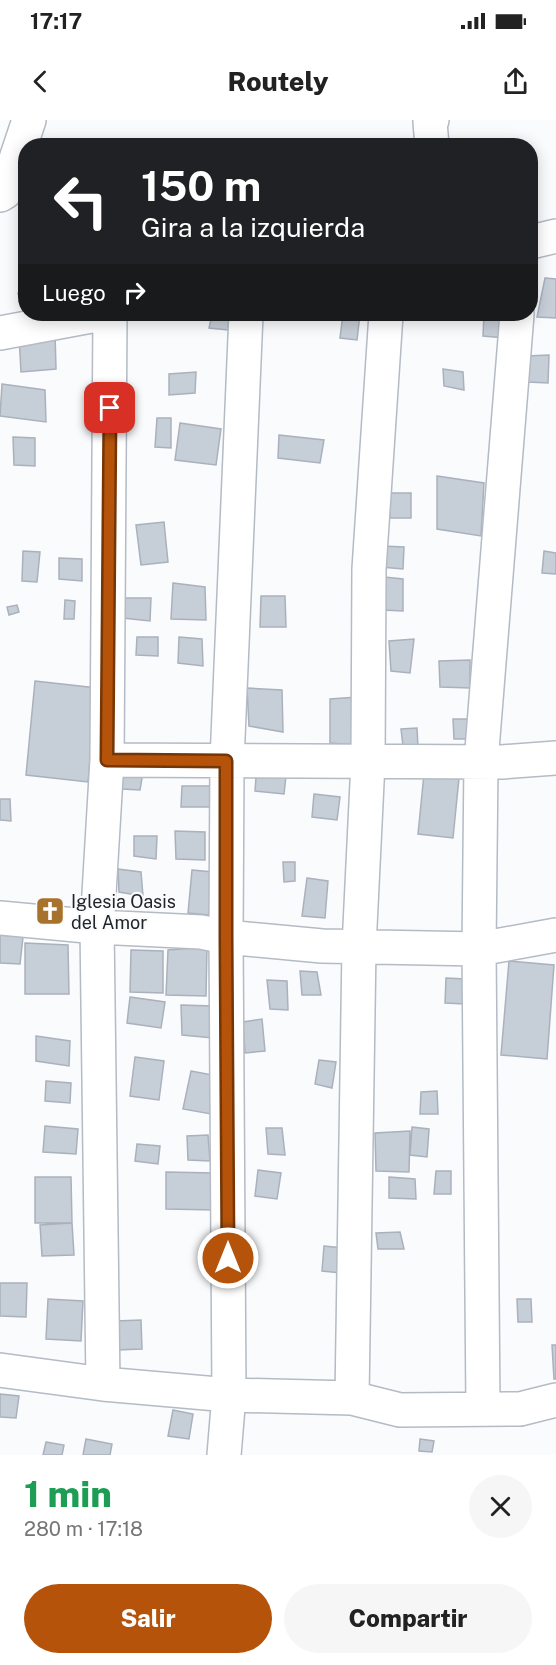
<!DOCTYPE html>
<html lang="es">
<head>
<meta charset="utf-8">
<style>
  :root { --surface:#fff; --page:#f6f6f6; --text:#222; --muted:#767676; --accent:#b45309 }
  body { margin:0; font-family:"Public Sans",sans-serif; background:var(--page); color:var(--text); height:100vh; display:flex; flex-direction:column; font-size:22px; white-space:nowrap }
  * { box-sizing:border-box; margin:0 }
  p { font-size:20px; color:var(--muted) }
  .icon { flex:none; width:33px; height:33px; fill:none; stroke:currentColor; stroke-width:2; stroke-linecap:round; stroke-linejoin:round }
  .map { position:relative; height:1335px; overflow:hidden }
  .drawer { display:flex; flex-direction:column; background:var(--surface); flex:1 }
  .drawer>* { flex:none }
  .top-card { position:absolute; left:18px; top:18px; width:520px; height:183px; border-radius:24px; box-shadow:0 3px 15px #0003; background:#202124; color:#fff; overflow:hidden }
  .pin { position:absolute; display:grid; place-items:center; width:51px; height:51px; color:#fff; margin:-26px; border-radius:12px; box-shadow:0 3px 9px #0006 }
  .me { position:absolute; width:66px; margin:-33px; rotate:0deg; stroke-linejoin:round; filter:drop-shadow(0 0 4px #0008) }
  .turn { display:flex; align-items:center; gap:21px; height:126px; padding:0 24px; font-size:27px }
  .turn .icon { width:78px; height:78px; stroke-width:2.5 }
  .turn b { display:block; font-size:42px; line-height:51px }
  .then { display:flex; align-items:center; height:57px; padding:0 24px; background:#0003; gap:12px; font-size:22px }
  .round { display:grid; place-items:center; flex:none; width:63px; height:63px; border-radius:32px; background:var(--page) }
  .headline { display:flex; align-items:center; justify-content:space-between; height:102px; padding:0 24px }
  h1 { font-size:36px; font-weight:800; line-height:45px; color:#1e9e55 }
  .primary-button { display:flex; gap:12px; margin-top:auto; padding:12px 24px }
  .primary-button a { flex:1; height:69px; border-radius:36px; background:var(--accent); color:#fff; font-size:24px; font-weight:800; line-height:69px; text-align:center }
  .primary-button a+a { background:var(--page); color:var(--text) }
  .status { display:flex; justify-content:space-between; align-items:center; height:42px; padding:0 30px; background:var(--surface); direction:ltr }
  .status svg { height:16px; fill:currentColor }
  header { display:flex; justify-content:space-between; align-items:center; height:78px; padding:0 24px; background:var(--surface); font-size:27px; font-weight:800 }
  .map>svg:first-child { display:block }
  .building { fill:#c6ced8; stroke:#aab1bc; stroke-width:1.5 }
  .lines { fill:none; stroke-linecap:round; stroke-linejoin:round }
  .minor-casing { stroke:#b4bbc5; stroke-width:36 }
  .minor { stroke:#fff; stroke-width:33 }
  .route-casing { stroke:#753606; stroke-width:15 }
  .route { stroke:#b45309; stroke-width:10 }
  .labels { text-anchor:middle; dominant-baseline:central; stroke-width:4.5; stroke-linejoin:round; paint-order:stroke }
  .poi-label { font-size:18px; fill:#212428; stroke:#f9fbfd; text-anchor:start }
</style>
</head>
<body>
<div class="status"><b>17:17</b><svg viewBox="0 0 49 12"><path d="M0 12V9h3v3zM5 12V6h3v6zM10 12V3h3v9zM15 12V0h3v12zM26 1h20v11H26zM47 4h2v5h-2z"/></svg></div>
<header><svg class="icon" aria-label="back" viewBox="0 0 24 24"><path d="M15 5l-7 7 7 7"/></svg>Routely<svg class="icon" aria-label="share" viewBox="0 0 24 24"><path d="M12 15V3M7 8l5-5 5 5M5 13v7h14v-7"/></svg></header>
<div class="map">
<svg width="556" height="1335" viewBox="0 0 556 1335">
  <rect width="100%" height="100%" fill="#f9fbfd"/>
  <path class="building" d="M545,158L556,159V198L537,197Z
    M26,171V190L23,191L18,173Z
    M212,194L229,197L228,210L209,208Z
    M343,194H360L357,220L340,218Z
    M408,194H428V199L408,197Z
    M484,194H507L505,218L483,216Z
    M55,212L56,249L21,252L19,217Z
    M549,235L548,263L528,262L527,236Z
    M443,249L463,252L464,270L444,266Z
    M196,252L195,273L169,275V254Z
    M2,264L45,270L46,302L0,296Z
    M157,298H171V328L155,327Z
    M180,303L221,309L216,345L175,340Z
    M279,315L324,320L320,343L278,338Z
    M13,317L35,318V346L14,345Z
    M437,356L484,363L481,416L437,409Z
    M390,373H411V398H390Z
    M164,402L168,442L141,445L136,405Z
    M382,426L404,427L403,449L381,447Z
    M23,431L40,432L37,462L22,461Z
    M544,431L556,433V454L542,453Z
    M59,438L82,439V461L59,459Z
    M384,457L403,459V491L383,490Z
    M173,463L205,467L206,500L171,499Z
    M261,476H285L286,507H260Z
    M125,478H151L150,501L123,498Z
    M65,480L75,481L74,499H64Z
    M17,485L19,492L9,495L7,487Z
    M137,517H158V536L136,535Z
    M179,517L202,519L203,546L178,543Z
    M414,519L410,553L391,551L389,521Z
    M470,540V568L440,567L439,541Z
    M35,561L97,568L88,662L26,655Z
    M247,568L282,570L283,612L249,606Z
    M357,577V625L330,623V579Z
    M453,599H474L475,619H454Z
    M417,608L418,627L403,626L401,609Z
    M257,644L287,647L284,674L255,671Z
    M123,652H143L140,670L122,669Z
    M424,654L459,658L453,718L418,714Z
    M182,666H211L212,687H181Z
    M314,674L340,677L337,700L312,697Z
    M0,679H10L11,701L0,700Z
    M175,711L205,712V740L176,739Z
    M134,716H157L156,739L134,736Z
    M283,742H295V761L284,762Z
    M118,749L141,752L143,776L119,772Z
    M192,750L213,752L209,795L188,793Z
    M307,758L328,761L325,798L302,796Z
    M0,815L23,817L20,844L0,843Z
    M25,823L68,825L69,874H25Z
    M207,827L206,876L166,875L168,830Z
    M131,830L163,831V873L130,872Z
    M509,841L554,845L547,939L501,935Z
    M300,851L317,852L321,875H302Z
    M446,858L465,859V884L445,883Z
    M267,860L287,861L288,890L270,889Z
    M130,877L165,882L161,908L127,903Z
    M181,885L213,886V918L182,915Z
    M262,899L265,931L245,933L243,902Z
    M36,916L70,921L69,946L36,941Z
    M135,937L164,941L159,980L130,976Z
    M319,940L336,942L332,968L315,964Z
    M191,951L218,956L211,994L183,989Z
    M46,961L71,963L70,983L45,981Z
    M437,971L438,994H420L421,972Z
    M45,1006L78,1009L76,1034L43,1032Z
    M412,1007L429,1009L427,1037L410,1035Z
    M266,1008H282L285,1035L268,1034Z
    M410,1011L409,1052L376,1051L375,1013Z
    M208,1015L210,1041L188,1040L187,1016Z
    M137,1024L160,1026L158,1044L135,1041Z
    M258,1050L281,1053L277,1079L255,1076Z
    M436,1051H451V1074H434Z
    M166,1052L214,1053V1090L166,1089Z
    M35,1057H71L72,1103H35Z
    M389,1057L415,1059L416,1079L389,1078Z
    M72,1103L74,1135L42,1136L40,1105Z
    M400,1112L404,1129H378L376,1113Z
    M324,1126L343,1128L341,1153L322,1151Z
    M0,1163H27L26,1197L0,1196Z
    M48,1179L83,1181L81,1221L46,1219Z
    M517,1179H531L532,1202H518Z
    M141,1200L142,1229L117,1230L116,1201Z
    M552,1225H556V1259H554Z
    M0,1274L19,1276L16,1298L0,1297Z
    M173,1290L193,1294L189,1319L168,1316Z
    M86,1319L112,1324L110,1335H83Z
    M420,1319L434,1321L432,1332L419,1331Z
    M46,1322L64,1325L62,1335H43Z"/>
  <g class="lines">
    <g class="minor-casing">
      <path id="minor" d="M432,0L430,2L432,26
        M0,75L5,72L29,0
        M531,122L556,116
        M0,213L102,194
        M107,640L502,642L556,638
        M0,798L97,807L201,812L226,817L322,826L479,829L556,815
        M0,1250L103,1264L229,1275L352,1278L400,1290L520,1289L556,1280
        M103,1264L97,807L107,640L110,194
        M352,1278L359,827L368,642L369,449L386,194
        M483,1288L479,829L481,642L517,194
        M224,1335L229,1275L226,817L227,641L246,194"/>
    </g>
    <use href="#minor" class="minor"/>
  </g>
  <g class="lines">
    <g class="route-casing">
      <path id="route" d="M110,288L107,640L226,641V817L228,1138"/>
    </g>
    <use href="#route" class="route"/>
  </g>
  <defs>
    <g id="church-square" transform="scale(1.5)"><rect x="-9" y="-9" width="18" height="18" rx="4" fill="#a7732c" stroke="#f9fbfd"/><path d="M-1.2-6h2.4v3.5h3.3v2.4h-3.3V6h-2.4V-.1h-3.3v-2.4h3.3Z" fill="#fff"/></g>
  </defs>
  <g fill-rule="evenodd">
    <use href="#church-square" x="50" y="791"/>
  </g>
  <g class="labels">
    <g class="poi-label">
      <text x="71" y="781">Iglesia Oasis<tspan x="71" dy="21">del Amor</tspan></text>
    </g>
  </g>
</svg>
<div class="pin" style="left:110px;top:288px;background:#d93025"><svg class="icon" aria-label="arrive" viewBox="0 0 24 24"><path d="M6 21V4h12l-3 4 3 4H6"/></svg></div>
<svg class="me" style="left:228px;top:1138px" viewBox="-20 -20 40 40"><circle r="17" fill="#b45309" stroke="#fff" stroke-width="3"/><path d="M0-11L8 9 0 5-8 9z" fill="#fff"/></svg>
<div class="top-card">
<div class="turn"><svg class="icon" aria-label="left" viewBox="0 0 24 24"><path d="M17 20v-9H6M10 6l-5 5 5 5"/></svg><div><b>150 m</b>Gira a la izquierda</div></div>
<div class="then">Luego<svg class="icon" aria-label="right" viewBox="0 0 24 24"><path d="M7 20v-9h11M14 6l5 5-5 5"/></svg></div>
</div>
</div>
<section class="drawer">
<div class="headline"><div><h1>1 min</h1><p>280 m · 17:18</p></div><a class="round"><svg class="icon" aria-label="close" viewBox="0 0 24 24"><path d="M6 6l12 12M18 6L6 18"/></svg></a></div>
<div class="primary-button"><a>Salir</a><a>Compartir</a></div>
</section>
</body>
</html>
